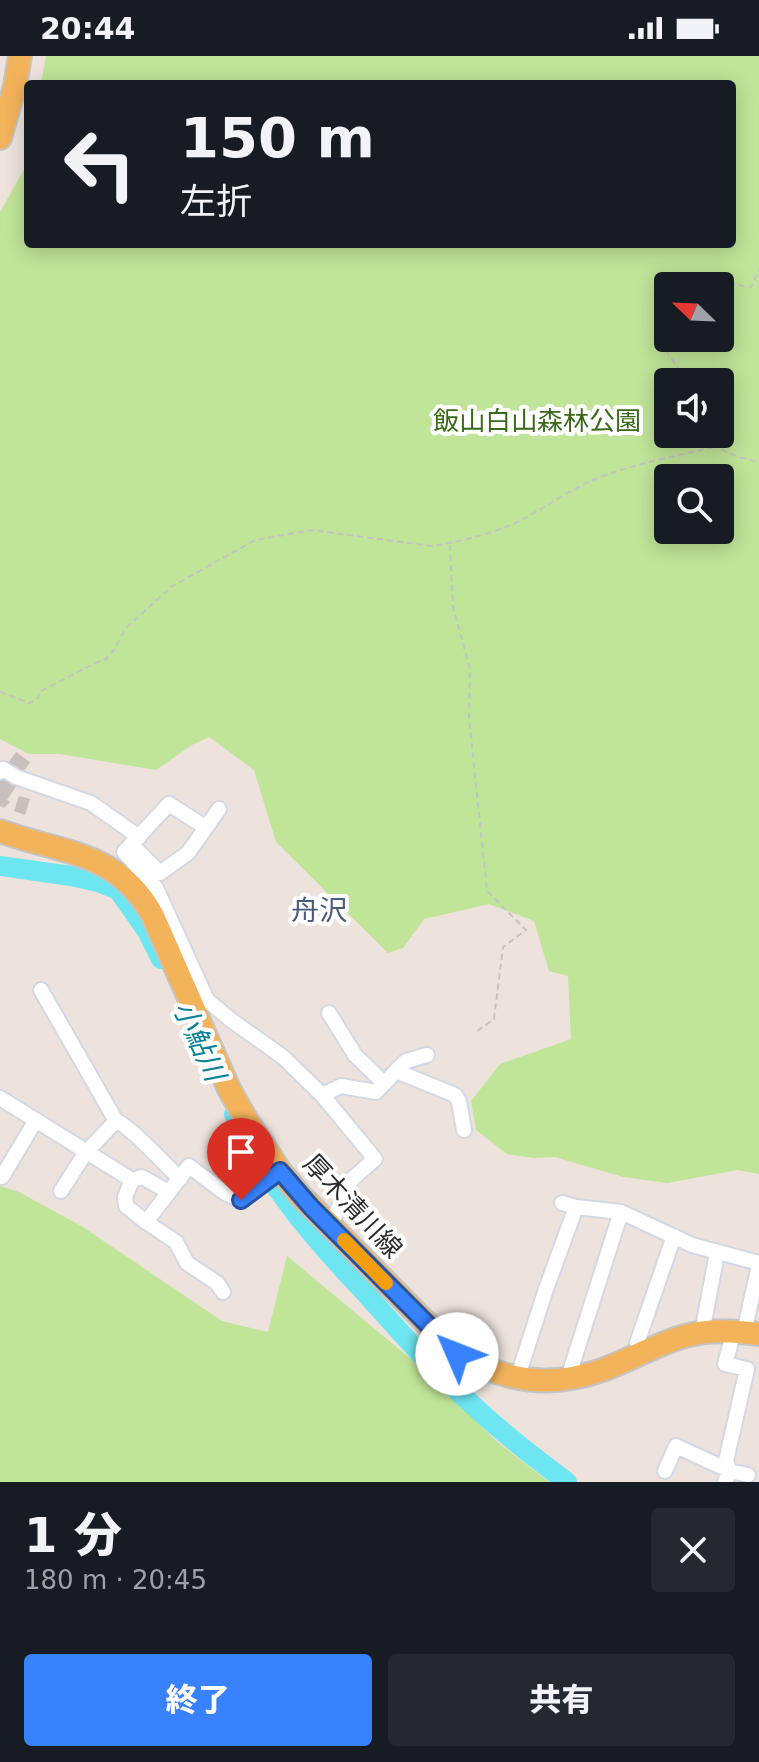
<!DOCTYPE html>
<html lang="ja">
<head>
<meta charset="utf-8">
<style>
  :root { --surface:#171b24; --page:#242831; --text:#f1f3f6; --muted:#9ea1a6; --accent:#3982fd }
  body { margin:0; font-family:"DejaVu Sans","Noto Sans JP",sans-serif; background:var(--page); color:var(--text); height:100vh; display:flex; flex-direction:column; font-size:30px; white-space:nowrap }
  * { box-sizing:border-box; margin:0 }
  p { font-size:26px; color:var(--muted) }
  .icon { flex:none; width:44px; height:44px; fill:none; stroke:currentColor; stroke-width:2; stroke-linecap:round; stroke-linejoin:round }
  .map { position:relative; height:1426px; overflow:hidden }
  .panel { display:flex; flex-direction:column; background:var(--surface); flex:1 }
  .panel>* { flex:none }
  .top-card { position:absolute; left:24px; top:24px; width:712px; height:168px; border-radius:8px; box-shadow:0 4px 20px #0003; background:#171b24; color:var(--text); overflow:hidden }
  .needle { width:52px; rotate:293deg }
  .controls { position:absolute; left:654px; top:216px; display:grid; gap:16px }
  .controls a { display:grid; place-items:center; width:80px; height:80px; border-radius:8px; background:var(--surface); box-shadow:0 4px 20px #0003; font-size:40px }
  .pin { position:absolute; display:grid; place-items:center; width:68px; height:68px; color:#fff; margin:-82px -34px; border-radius:50% 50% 50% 0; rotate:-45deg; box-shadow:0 0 8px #0007 }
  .pin .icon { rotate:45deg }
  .me { position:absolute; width:88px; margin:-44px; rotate:314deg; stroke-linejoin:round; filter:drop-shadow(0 0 6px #0008) }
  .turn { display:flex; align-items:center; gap:28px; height:168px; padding:0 24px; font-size:36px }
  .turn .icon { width:104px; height:104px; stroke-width:2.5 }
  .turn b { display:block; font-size:56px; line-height:68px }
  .round { display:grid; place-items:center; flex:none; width:84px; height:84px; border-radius:8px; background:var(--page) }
  .headline { display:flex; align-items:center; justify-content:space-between; height:136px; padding:0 24px }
  h1 { font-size:48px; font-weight:800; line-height:60px }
  .primary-button { display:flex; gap:16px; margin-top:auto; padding:16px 24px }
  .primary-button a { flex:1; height:92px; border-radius:8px; background:var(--accent); color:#fff; font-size:32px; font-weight:800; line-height:92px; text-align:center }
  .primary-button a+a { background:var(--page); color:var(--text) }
  .status { display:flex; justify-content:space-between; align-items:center; height:56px; padding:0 40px; background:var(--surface); direction:ltr }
  .status svg { height:22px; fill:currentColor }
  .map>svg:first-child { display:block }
  .green { fill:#c0e498; fill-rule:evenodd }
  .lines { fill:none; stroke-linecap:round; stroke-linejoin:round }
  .river { stroke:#6ee6f1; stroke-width:20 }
  .building { fill:#c8c0bc }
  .minor-casing { stroke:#d2d8e4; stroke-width:18 }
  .primary-casing { stroke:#c4c4c4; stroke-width:26 }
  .path { stroke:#c4c4c4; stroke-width:2; stroke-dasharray:6 4; stroke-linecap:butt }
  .minor { stroke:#fff; stroke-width:14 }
  .primary { stroke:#f3b35b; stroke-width:22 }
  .route-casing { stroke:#2554a4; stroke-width:20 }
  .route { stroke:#3982fd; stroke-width:14 }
  .slow { stroke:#f59e0b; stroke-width:14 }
  .labels { text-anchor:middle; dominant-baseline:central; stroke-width:8; stroke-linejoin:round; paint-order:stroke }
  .park-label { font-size:26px; fill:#396919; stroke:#fff }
  .street-label { font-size:26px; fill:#2b2b2b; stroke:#fff }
  .neighbourhood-label { font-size:28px; fill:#4a5c7c; stroke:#fff }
  .water-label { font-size:28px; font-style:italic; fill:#0b8197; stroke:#fff }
</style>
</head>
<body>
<div class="status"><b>20:44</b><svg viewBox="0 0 49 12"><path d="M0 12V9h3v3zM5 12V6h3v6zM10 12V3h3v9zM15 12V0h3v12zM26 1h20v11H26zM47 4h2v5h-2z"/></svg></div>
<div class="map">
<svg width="759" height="1426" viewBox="0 0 759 1426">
  <rect width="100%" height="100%" fill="#ede3dc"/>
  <path class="green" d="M46,0H759V1118L738,1114L667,1127L623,1121L555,1101L534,1102L507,1098L476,1074L471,1045L500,1008L571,983L568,920L549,915L534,865L489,848L424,863L403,892L388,897L276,786L254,714L209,681L192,689L156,714L60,698H29L0,683V156L25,112L28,94V188H732V28H41ZM668,230H720V282H668ZM668,326H720V378H668ZM668,422H720V474H668Z
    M0,1130L19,1136L83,1171L222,1265L268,1276L287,1200L429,1318L496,1385L549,1426H0Z"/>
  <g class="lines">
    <path class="river" d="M0,810L71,820L98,826L118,834L147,875L161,903
      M234,1058C266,1128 315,1184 367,1239C402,1278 437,1318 477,1353C505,1379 536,1403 567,1426"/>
  </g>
  <path class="building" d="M16,696L30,706L21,720L6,710Z
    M2,722L13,730L14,727L17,729L7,744L10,746L4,752L0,750V725Z
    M19,740L30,743L25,759L14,755Z"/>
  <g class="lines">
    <g class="minor-casing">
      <path id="minor" d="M0,716L3,713L16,721L91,747L139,781
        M205,771L169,748L124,796L156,832L207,944L231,964L283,1001L322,1039L375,1103L352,1123L330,1170
        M131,788L160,817L188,797L219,753
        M41,934L116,1065L86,1096L61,1135
        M329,957L355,999L384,1027
        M396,1015L406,1005L427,999
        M322,1039L341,1030L376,1036L396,1015L455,1039L459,1045L464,1074
        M0,1042L132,1124L142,1121L169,1136
        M116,1065C129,1069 167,1110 180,1123
        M2,1121L36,1064
        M132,1124L125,1141L126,1150L146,1166
        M562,1147L576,1151L621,1156L692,1189L759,1207
        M223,1236L217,1227L187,1207L176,1186L146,1166L189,1110L225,1137L241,1144L280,1115
        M744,1276L759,1210
        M702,1277L717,1197
        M640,1297L637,1287L674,1180
        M568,1322L621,1156
        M517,1323L546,1233L576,1151
        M665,1415L676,1390L730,1415L748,1419
        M725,1426L730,1415L726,1405L747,1313L725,1308L734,1275"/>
    </g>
    <g class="primary-casing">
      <path id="primary" d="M0,82L15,30L20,0
        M0,775C62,798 117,794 153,860L229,1033L246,1063L280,1115L300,1139L457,1298C506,1326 551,1333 605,1313C632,1303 657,1288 685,1280C709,1273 735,1275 759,1278"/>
    </g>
    <path class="path" d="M682,230L678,226L661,219L660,250L664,292L679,313L685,326
      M720,231L727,227L751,231L759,214
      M709,378C718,398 740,401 759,406
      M450,489L453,551L470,613L469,662L487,835L526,874L503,891L494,963L476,976
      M0,636L30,647L38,642L39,636L95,607L105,604L113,595L126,572L171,531L255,484L312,474L431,490C457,487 489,478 513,468C543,454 569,433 600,421C638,407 679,399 719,390"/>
    <use href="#minor" class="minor"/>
    <use href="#primary" class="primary"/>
  </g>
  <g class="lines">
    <g class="route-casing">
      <path id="route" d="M241,1144L280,1115L311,1151L457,1298"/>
    </g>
    <use href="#route" class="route"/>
    <path class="slow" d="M344,1184L386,1227"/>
  </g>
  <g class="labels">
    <g class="park-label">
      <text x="537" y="365">飯山白山森林公園</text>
    </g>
    <g class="street-label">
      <text transform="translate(353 1150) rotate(47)">厚木清川線</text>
    </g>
    <g class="neighbourhood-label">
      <text x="319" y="854">舟沢</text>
    </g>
    <g class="water-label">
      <text transform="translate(199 985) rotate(65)">小鮎川</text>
    </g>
  </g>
</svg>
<div class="controls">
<a><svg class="needle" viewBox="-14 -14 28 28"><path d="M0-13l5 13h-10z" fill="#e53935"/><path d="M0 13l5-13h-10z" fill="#9ea1a6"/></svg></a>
<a><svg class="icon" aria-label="sound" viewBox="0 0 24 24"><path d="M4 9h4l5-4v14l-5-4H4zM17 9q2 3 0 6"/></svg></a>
<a><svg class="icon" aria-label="search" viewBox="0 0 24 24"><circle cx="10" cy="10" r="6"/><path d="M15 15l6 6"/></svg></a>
</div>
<div class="pin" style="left:241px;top:1144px;background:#d93025"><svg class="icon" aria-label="arrive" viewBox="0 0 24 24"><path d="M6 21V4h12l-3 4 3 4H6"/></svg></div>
<svg class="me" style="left:457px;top:1298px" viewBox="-20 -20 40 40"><circle r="19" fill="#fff"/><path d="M0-13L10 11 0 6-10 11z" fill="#3982fd"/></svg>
<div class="top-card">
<div class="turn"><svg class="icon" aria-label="left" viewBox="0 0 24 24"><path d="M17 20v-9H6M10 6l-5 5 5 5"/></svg><div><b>150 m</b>左折</div></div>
</div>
</div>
<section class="panel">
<div class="headline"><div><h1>1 分</h1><p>180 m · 20:45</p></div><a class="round"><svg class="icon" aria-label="close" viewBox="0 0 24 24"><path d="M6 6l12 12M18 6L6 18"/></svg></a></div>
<div class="primary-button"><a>終了</a><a>共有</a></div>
</section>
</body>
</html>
